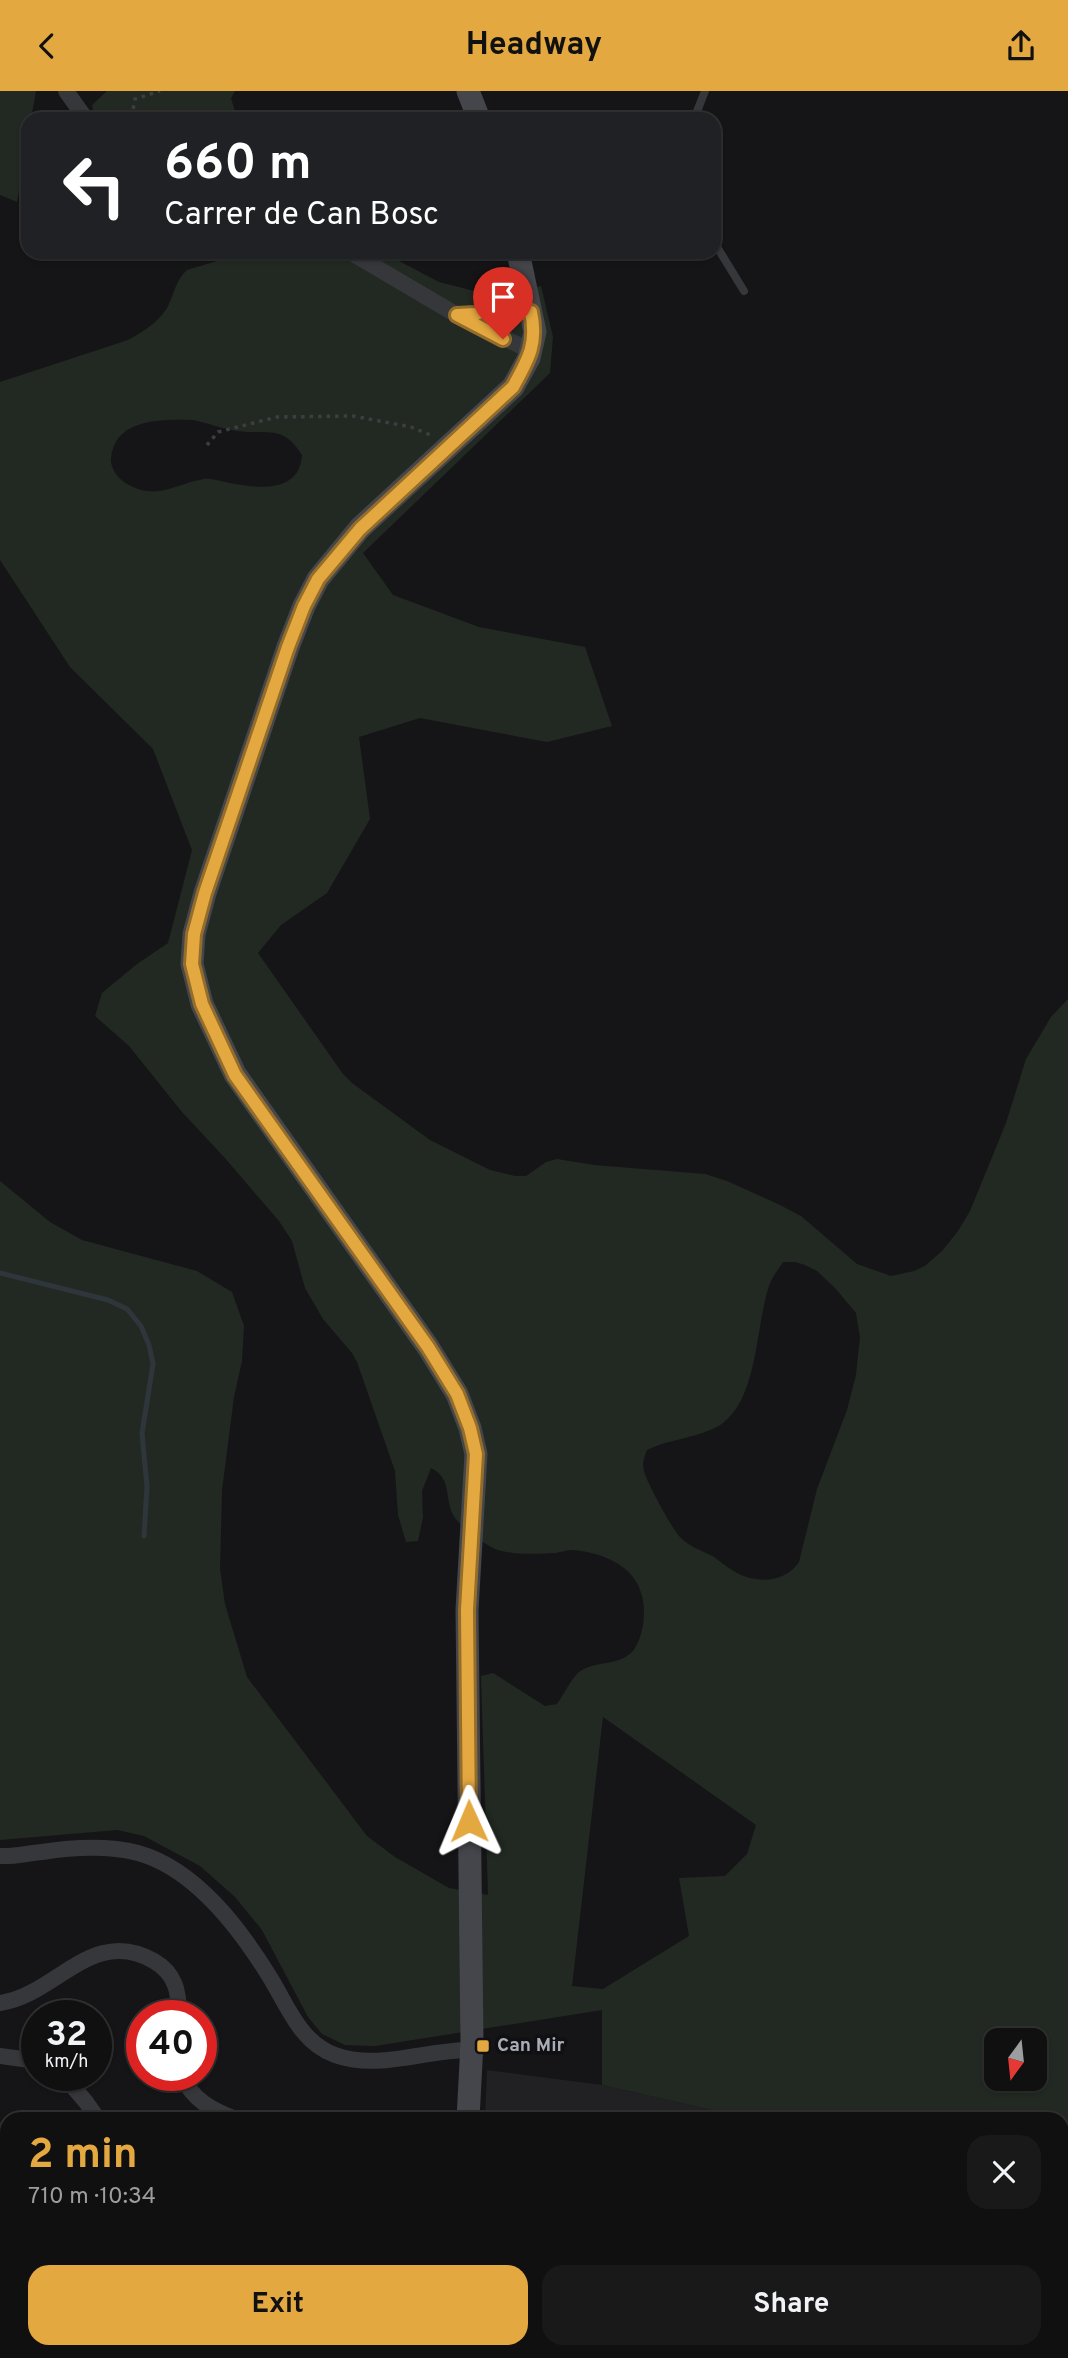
<!DOCTYPE html>
<html lang="en">
<head>
<meta charset="utf-8">
<style>
  :root { --surface:#101011; --page:#19191a; --text:#f1f3f6; --muted:#9c9d9f; --line:#303031; --accent:#e4a840 }
  body { margin:0; font-family:Overpass,sans-serif; background:var(--page); color:var(--text); height:100vh; display:flex; flex-direction:column; font-size:26px; white-space:nowrap }
  * { box-sizing:border-box; margin:0 }
  p { font-size:23px; color:var(--muted) }
  .icon { flex:none; width:38px; height:38px; fill:none; stroke:currentColor; stroke-width:2; stroke-linecap:round; stroke-linejoin:round }
  .map { position:relative; flex:1; overflow:hidden }
  .details { position:absolute; left:0px; top:2021px; width:1069px; height:247px; display:flex; flex-direction:column; background:var(--surface); border-radius:21px 21px 0 0; box-shadow:0 2px 5px #0004,0 0 0 2px var(--line) }
  .details>* { flex:none }
  .top-card { position:absolute; left:21px; top:21px; width:700px; height:147px; border-radius:21px; box-shadow:0 2px 5px #0004,0 0 0 2px var(--line); background:#202124; color:#fff; overflow:hidden }
  .needle { width:46px; rotate:195deg }
  .fabs { position:absolute; left:984px; top:1937px; display:grid; gap:14px }
  .fabs a { display:grid; place-items:center; width:63px; height:63px; border-radius:14px; background:var(--surface); box-shadow:0 2px 5px #0004,0 0 0 2px var(--line); font-size:35px }
  .speed { position:absolute; left:21px; top:1909px; display:flex; gap:14px; font-size:35px; font-weight:700; text-align:center }
  .speed>* { display:grid; place-content:center; width:91px; height:91px; border-radius:50%; background:var(--surface); box-shadow:0 2px 5px #0004,0 0 0 2px var(--line); line-height:1 }
  .speed small { font-size:18px; font-weight:400 }
  .speed .limit { border:10px solid #d22; background:#fff; color:#111 }
  .pin { position:absolute; display:grid; place-items:center; width:60px; height:60px; color:#fff; margin:-72px -30px; border-radius:50% 50% 50% 0; rotate:-45deg; box-shadow:0 0 7px #0007 }
  .pin .icon { rotate:45deg }
  .me { position:absolute; width:77px; margin:-38px; rotate:359deg; stroke-linejoin:round; filter:drop-shadow(0 0 5px #0008) }
  .turn { display:flex; align-items:center; gap:24px; height:147px; padding:0 28px; font-size:32px }
  .turn .icon { width:91px; height:91px; stroke-width:2.5 }
  .turn b { display:block; font-size:49px; line-height:60px }
  .round { display:grid; place-items:center; flex:none; width:74px; height:74px; border-radius:21px; background:var(--page) }
  .head { display:flex; align-items:center; justify-content:space-between; height:119px; padding:0 28px }
  h1 { font-size:42px; font-weight:700; line-height:52px; color:var(--accent) }
  .primary-button { display:flex; gap:14px; margin-top:auto; padding:14px 28px }
  .primary-button a { flex:1; height:80px; border-radius:21px; background:var(--accent); color:#111; font-size:28px; font-weight:700; line-height:80px; text-align:center }
  .primary-button a+a { background:var(--page); color:var(--text) }
  header { display:flex; justify-content:space-between; align-items:center; height:91px; padding:0 28px; background:var(--accent); color:#111; font-size:32px; font-weight:700 }
  .map>svg:first-child { display:block }
  .built { fill:#212124 }
  .green { fill:#222922; fill-rule:evenodd }
  .lines { fill:none; stroke-linecap:round; stroke-linejoin:round }
  .stream { stroke:#2e363c; stroke-width:5 }
  .path { stroke:#3d3e42; stroke-width:3.5; stroke-dasharray:3.5 5; stroke-linecap:butt }
  .lane { stroke:#36373b; stroke-width:8 }
  .street { stroke:#36373b; stroke-width:16 }
  .secondary { stroke:#45464b; stroke-width:23 }
  .route-casing { stroke:#946d2a; stroke-width:18 }
  .route { stroke:#e4a840; stroke-width:12 }
  .poi-dot { fill:#e4a840; stroke:#101012; stroke-width:2.5 }
  .labels { text-anchor:middle; dominant-baseline:central; stroke-width:7; stroke-linejoin:round; paint-order:stroke }
  .poi-label { font-size:19px; font-weight:bold; fill:#a8adb6; stroke:#101012; text-anchor:start }
</style>
</head>
<body>
<header><svg class="icon" aria-label="back" viewBox="0 0 24 24"><path d="M15 5l-7 7 7 7"/></svg>Headway<svg class="icon" aria-label="share" viewBox="0 0 24 24"><path d="M12 15V3M7 8l5-5 5 5M5 13v7h14v-7"/></svg></header>
<div class="map">
<svg width="1068" height="2267" viewBox="0 0 1068 2267">
  <rect width="100%" height="100%" fill="#151517"/>
  <path class="built" d="M487,1979L602,1994L712,2019L713,2028H485Z"/>
  <path class="green" d="M0,0H36L31,28H28V46L17,111L0,104Z
    M107,0H235L231,7L237,28H95L92,14Z
    M247,161H382L439,191L498,206L541,195L553,246L550,282L363,462L393,504L479,536L585,556L612,635L547,651L420,627L359,646L370,728L327,802L281,834L258,862L343,983L352,992L430,1049L490,1079L515,1085H526L546,1071L557,1068L594,1074L705,1083L727,1090L780,1114L801,1125L857,1173L891,1185L914,1180L925,1175L943,1159L958,1140L970,1120L1006,1032L1026,968L1051,926L1068,908V2267H754L756,2262L754,2261H1062V2028H713L712,2019L602,1994V1919L375,1955L345,1954L322,1943L308,1926L262,1839L235,1806L200,1775L144,1745L117,1739L0,1749V1090L50,1131L82,1149L197,1180L232,1201L244,1235L242,1270L234,1306L222,1399L220,1478L225,1513L247,1586L367,1745L395,1766L449,1797L488,1804L481,1585L493,1582L545,1615L557,1613C564,1603 570,1590 578,1582C594,1568 622,1577 635,1557C644,1542 646,1521 642,1505C635,1474 601,1461 572,1459C566,1459 561,1461 556,1462C538,1463 515,1464 498,1459C489,1457 461,1435 455,1427C443,1409 454,1389 431,1377L422,1400L423,1426L418,1450L406,1451L398,1424L395,1380L357,1271L352,1262L323,1228L305,1197L292,1150L279,1130L224,1066L182,1021L129,955L95,925L102,902L137,873L168,852L192,759L153,658L70,576L0,469V291L128,249C143,241 162,229 169,213C175,200 176,189 187,179ZM193,329C208,332 223,338 237,340C267,344 283,333 302,364C300,400 263,398 235,393C225,392 214,387 204,388C175,393 157,410 127,393C118,388 110,377 111,367C115,327 162,328 193,329ZM783,1171H795L805,1174L817,1180L835,1197L856,1222L860,1246L856,1284L847,1319L817,1398L799,1471C784,1493 753,1493 732,1479C725,1475 720,1470 714,1466C703,1460 690,1456 681,1447C673,1440 646,1390 644,1380C642,1372 644,1367 647,1359C671,1347 702,1347 723,1332C758,1306 756,1233 769,1195C772,1186 778,1179 783,1171ZM603,1626L756,1734L747,1763L725,1785L679,1787L689,1845L603,1898L572,1895ZM996,1950H1034V1988H996Z
    M392,2261H642L639,2267H392L395,2263Z"/>
  <g class="lines">
    <path class="stream" d="M0,1182L108,1209L127,1218L141,1235L149,1254L153,1273L142,1342L147,1396L144,1445"/>
    <path class="path" d="M120,28L133,19L135,8L160,0
      M207,354L218,341L277,326L353,325L411,336L433,345"/>
    <path class="lane" d="M694,28L705,0
      M714,151L744,200"/>
    <path class="street" d="M66,0L86,28
      M350,161L457,224L531,260
      M493,216L531,221
      M457,224C497,222 504,208 521,174
      M0,1765C14,1766 28,1762 42,1761C74,1756 107,1754 138,1762C196,1778 241,1839 271,1888C288,1916 301,1952 335,1964C379,1980 427,1958 472,1959
      M0,1912C55,1905 92,1834 154,1870C176,1883 179,1901 179,1925
      M0,1965L37,1970
      M63,1984L86,2011L98,2028
      M182,1984C191,2008 213,2020 236,2028
      M0,2244L7,2254
      M12,2261L16,2267
      M267,2261L269,2267"/>
    <path class="secondary" d="M468,0L479,28
      M468,2028L472,1952L467,1519L476,1363L470,1337L457,1303L428,1256L235,983L202,913L192,873L194,843L205,802L288,556L304,515L318,488L360,437L513,296L529,267L535,241L518,161
      M375,2267L380,2261"/>
  </g>
  <g class="lines">
    <g class="route-casing">
      <path id="route" d="M469,1730L467,1519L476,1363L470,1337L457,1303L428,1256L235,984L202,913L192,873L194,843L205,802L288,556L304,515L318,488L360,438L513,296C528,269 538,253 531,221L493,216L476,223L457,224L503,248"/>
    </g>
    <use href="#route" class="route"/>
  </g>
  <rect class="poi-dot" x="476" y="1948" width="14" height="14" rx="3.5"/>
  <g class="labels">
    <g class="poi-label">
      <text x="497" y="1955">Can Mir</text>
    </g>
  </g>
</svg>
<div class="fabs">
<a><svg class="needle" viewBox="-14 -14 28 28"><path d="M0-13l5 13h-10z" fill="#e53935"/><path d="M0 13l5-13h-10z" fill="#9c9d9f"/></svg></a>
</div>
<div class="speed"><div>32<small>km/h</small></div><div class="limit">40</div></div>
<div class="pin" style="left:503px;top:248px;background:#d93025"><svg class="icon" aria-label="arrive" viewBox="0 0 24 24"><path d="M6 21V4h12l-3 4 3 4H6"/></svg></div>
<svg class="me" style="left:469px;top:1730px" viewBox="-20 -20 40 40"><path d="M0-17L14 15 0 8-14 15z" fill="#e4a840" stroke="#fff" stroke-width="4"/></svg>
<div class="top-card">
<div class="turn"><svg class="icon" aria-label="left" viewBox="0 0 24 24"><path d="M17 20v-9H6M10 6l-5 5 5 5"/></svg><div><b>660 m</b>Carrer de Can Bosc</div></div>
</div>
<section class="details">
<div class="head"><div><h1>2 min</h1><p>710 m · 10:34</p></div><a class="round"><svg class="icon" aria-label="close" viewBox="0 0 24 24"><path d="M6 6l12 12M18 6L6 18"/></svg></a></div>
<div class="primary-button"><a>Exit</a><a>Share</a></div>
</section>
</div>
</body>
</html>
